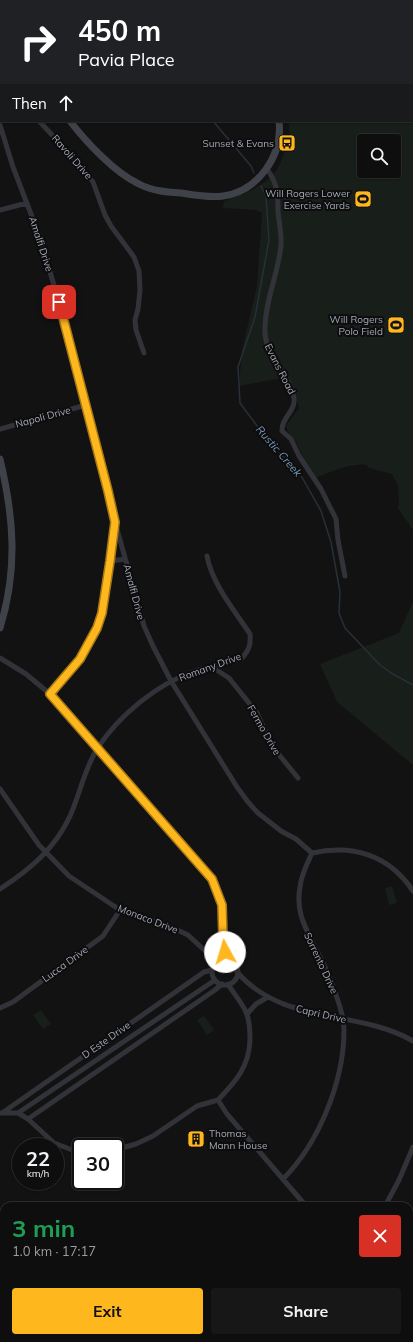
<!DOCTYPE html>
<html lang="en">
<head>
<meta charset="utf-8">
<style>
  :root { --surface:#0e0e0e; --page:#171717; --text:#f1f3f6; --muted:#9b9c9e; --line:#2e2e2e; --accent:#ffb71e }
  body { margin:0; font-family:Mulish,sans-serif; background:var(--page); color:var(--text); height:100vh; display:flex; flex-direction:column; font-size:15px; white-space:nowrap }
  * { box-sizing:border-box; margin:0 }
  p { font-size:13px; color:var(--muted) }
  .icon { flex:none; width:22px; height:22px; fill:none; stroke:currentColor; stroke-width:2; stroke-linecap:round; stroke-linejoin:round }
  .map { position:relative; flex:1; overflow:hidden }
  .side { position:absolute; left:0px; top:1202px; width:413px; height:140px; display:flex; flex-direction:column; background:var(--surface); border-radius:12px 12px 0 0; box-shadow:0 1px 3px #0004,0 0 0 1px var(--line) }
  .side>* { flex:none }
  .guide { position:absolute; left:0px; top:0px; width:413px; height:122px; box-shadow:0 1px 3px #0004,0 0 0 1px var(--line); background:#202124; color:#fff; overflow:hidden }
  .buttons { position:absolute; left:357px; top:134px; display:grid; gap:8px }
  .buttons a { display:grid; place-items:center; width:44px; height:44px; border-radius:4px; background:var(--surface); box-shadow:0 1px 3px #0004,0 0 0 1px var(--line); font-size:20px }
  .speed { position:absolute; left:12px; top:1138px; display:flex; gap:8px; font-size:20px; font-weight:700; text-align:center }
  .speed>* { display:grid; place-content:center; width:52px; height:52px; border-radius:50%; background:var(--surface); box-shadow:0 1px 3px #0004,0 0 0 1px var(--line); line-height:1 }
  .speed small { font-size:10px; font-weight:400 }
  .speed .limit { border:2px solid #111; border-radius:6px; background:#fff; color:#111 }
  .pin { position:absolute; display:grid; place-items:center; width:34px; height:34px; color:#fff; margin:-17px; border-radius:8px; box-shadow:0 2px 6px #0006 }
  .me { position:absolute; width:44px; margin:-22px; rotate:354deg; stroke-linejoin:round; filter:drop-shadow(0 0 3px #0008) }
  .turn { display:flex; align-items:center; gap:14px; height:84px; padding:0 12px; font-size:18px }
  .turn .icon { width:52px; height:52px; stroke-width:2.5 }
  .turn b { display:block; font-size:28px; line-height:34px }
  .then { display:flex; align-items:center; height:38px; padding:0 12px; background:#0003; gap:8px; font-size:15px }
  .round { display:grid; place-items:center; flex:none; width:42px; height:42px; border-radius:4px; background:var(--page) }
  .head { display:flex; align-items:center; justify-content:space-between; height:68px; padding:0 12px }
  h1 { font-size:24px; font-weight:700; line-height:30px; color:#1e9e55 }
  .primary-button { display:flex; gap:8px; margin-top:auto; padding:8px 12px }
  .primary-button a { flex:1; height:46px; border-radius:4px; background:var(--accent); color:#111; font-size:16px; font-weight:700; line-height:46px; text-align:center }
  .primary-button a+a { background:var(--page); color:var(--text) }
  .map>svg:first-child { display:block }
  .built { fill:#1e1e20 }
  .green { fill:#181e19; fill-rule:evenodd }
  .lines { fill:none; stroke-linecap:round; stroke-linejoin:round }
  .stream { stroke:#273038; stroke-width:1.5 }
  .minor { stroke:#323339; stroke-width:5 }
  .secondary { stroke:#404249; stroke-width:7 }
  .route-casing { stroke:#a67714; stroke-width:10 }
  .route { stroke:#ffb71e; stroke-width:7 }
  .labels { text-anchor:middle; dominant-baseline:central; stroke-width:4; stroke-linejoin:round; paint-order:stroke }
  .poi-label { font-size:10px; fill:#a2a7b5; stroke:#0d0d0e; text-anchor:end }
  .street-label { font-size:10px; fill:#a2a7b5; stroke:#0d0d0e }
  .water-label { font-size:11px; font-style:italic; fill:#7595b4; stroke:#0d0d0e }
</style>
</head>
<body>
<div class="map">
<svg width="413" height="1342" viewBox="0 0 413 1342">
  <rect width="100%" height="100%" fill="#121213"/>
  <path class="built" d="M0,1310L4,1315V1338H21L24,1342H0Z"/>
  <path class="green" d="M211,0H303L304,1H211Z
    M412,75H413V530L397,507L399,505L398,485L392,474L369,468L367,465C352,462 328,473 313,479L296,442L288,432L286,426L299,408L293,387L290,381L281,378L239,386L242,350L257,286L262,213L256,210L223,208L224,201C244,194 265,187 278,168C281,163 282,157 285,151C289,141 291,132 288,121H412ZM364,141H394V171H364Z
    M413,601V765L337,702L320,664L399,633Z
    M392,886L397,903L389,905L385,888Z
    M41,1010L51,1024L43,1029L33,1015Z
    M204,1016L214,1030L207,1035L197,1020Z
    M0,1326L4,1331V1338H9L12,1342H0Z"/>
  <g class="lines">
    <path class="stream" d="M139,0L140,1
      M213,121L251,166L254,173
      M261,186L266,196L269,240L255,317L238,367L240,403L272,446L299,472L321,511L331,542L340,592L339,613L345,628L379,664L391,673L413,685
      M0,1305L4,1309
      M25,1338L28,1342"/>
    <path class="minor" d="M134,0V1
      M243,0L245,1
      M286,0L287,1
      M312,0L314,1
      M361,0V1
      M367,1L368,0
      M412,39L413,38
      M0,66L1,71
      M412,71H413
      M39,121L67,151L93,182L105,215L111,226L134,257L139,271L140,290L138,309L135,320L136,330L144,353
      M0,125L13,167L39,235L59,302L108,491L115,522L144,626L153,646L171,681L237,787L248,802L258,813L281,831L296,839L312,853C353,844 389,855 413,891
      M267,169C278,184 278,195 278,212C279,223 282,235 281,246C278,274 265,301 265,329C264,359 290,373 294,398C296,411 281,418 282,431L291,439L299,456L321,489L336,519L338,540L345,576
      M0,210L27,203
      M0,429L86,405
      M110,561L125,559
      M0,658L26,674L50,694L211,879C215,887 221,897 222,906C226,924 222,941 228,960
      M212,667L229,678L257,713L272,746L298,778
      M50,694L80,659L97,628L102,613L114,526
      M0,789L39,845L69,876L120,910L169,926L188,935L217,962
      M0,889C29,870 55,849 70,816C80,794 84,770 97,749C119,715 157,684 195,671C210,666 226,663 242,658C249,650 251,645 250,634C235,611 212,584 207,556
      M212 972a13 13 0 1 1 26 0a13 13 0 1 1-26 0Z
      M237,972C284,1026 358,1009 413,1041
      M0,1008L13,1002L103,936L120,910
      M247,1014L256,1004L268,997
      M218,1100L227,1114L306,1206
      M218,1100C236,1081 249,1067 250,1040C250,1032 250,1023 247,1015C245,1006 233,993 228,984
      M1,1113H18L28,1119L54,1143L75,1151H81
      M2,1113L204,972L212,970
      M18,1113L215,980
      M28,1119L215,990L222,984
      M115,1150L136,1144L153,1136L197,1106L218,1100
      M283,1179C319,1143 344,1081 344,1030C344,1019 340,1006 336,995C331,980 325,966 318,953C307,930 295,914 300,887C301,875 307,864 312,853
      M385,1206L399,1180L413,1147
      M409,1335L413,1340
      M116,1338L118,1342
      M178,1342L183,1338"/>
    <path class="secondary" d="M35,0V1
      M203,0L204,1
      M70,121C86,142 115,173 139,184C152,191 166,192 181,193C194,195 209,198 223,196C258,191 283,156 279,121
      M0,459C14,518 18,569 0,628
      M0,1279L4,1284
      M46,1338L49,1342"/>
  </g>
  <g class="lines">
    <g class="route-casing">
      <path id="route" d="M59,302L108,491L115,522L110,561L102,613L97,628L80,659L50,694L212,879L222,905L223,937L225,952"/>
    </g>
    <use href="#route" class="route"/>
  </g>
  <defs>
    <g id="bus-square" transform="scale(0.9)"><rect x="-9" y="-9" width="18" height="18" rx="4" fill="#ffb71e" stroke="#0d0d0e"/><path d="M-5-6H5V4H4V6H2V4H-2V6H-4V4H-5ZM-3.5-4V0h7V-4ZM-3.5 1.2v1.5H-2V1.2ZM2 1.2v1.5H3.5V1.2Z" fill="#111"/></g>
    <g id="stadium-square" transform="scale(0.9)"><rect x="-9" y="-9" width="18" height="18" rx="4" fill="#ffb71e" stroke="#0d0d0e"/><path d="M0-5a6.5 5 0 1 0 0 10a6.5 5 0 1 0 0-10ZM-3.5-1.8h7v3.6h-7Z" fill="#111"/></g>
    <g id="building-square" transform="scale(0.9)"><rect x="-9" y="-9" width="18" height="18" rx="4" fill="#ffb71e" stroke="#0d0d0e"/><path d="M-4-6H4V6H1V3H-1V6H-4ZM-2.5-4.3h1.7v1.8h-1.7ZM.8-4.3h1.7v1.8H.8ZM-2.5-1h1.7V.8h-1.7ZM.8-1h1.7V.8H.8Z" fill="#111"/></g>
  </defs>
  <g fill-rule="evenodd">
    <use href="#bus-square" x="287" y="143"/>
    <use href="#stadium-square" x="363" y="199"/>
    <use href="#stadium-square" x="396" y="325"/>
    <use href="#building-square" x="196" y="1139"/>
  </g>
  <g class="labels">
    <g class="poi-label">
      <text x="274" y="143">Sunset &amp; Evans</text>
      <text x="350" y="193">Will Rogers Lower<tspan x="350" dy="12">Exercise Yards</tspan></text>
      <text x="383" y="319">Will Rogers<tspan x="383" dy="12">Polo Field</tspan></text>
      <text x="209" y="1133" text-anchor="start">Thomas<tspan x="209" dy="12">Mann House</tspan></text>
    </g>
    <g class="street-label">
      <text transform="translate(72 157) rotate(49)">Ravoli Drive</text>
      <text transform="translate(41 244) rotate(72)">Amalfi Drive</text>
      <text transform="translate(280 369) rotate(63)">Evans Road</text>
      <text transform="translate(43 417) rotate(-15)">Napoli Drive</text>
      <text transform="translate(134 592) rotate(75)">Amalfi Drive</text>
      <text transform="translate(210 667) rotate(-20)">Romany Drive</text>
      <text transform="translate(264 730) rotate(60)">Fermo Drive</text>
      <text transform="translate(148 919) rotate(21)">Monaco Drive</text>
      <text transform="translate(321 963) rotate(65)">Sorrento Drive</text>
      <text transform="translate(65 964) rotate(-36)">Lucca Drive</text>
      <text transform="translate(321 1014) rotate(13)">Capri Drive</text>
      <text transform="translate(106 1040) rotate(-35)">D Este Drive</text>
    </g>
    <g class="water-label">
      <text transform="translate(279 451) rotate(49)">Rustic Creek</text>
    </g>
  </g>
</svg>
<div class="buttons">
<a><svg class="icon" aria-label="search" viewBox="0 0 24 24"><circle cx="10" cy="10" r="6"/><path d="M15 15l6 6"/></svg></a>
</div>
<div class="speed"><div>22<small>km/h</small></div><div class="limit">30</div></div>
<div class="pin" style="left:59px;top:302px;background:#d93025"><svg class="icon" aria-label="arrive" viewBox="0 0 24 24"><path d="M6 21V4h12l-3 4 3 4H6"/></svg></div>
<svg class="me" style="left:225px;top:952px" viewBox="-20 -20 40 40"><circle r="19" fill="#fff"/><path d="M0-13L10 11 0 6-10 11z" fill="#ffb71e"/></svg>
<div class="guide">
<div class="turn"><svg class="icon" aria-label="right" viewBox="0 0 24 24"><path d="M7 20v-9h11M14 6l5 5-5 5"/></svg><div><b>450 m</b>Pavia Place</div></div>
<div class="then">Then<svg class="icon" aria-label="ahead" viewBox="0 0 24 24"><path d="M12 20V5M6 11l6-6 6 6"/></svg></div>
</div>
<section class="side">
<div class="head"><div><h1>3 min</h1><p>1.0 km · 17:17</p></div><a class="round" style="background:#d93025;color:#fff"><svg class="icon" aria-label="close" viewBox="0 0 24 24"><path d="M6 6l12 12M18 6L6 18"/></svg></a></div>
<div class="primary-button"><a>Exit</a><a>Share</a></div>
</section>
</div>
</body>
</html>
